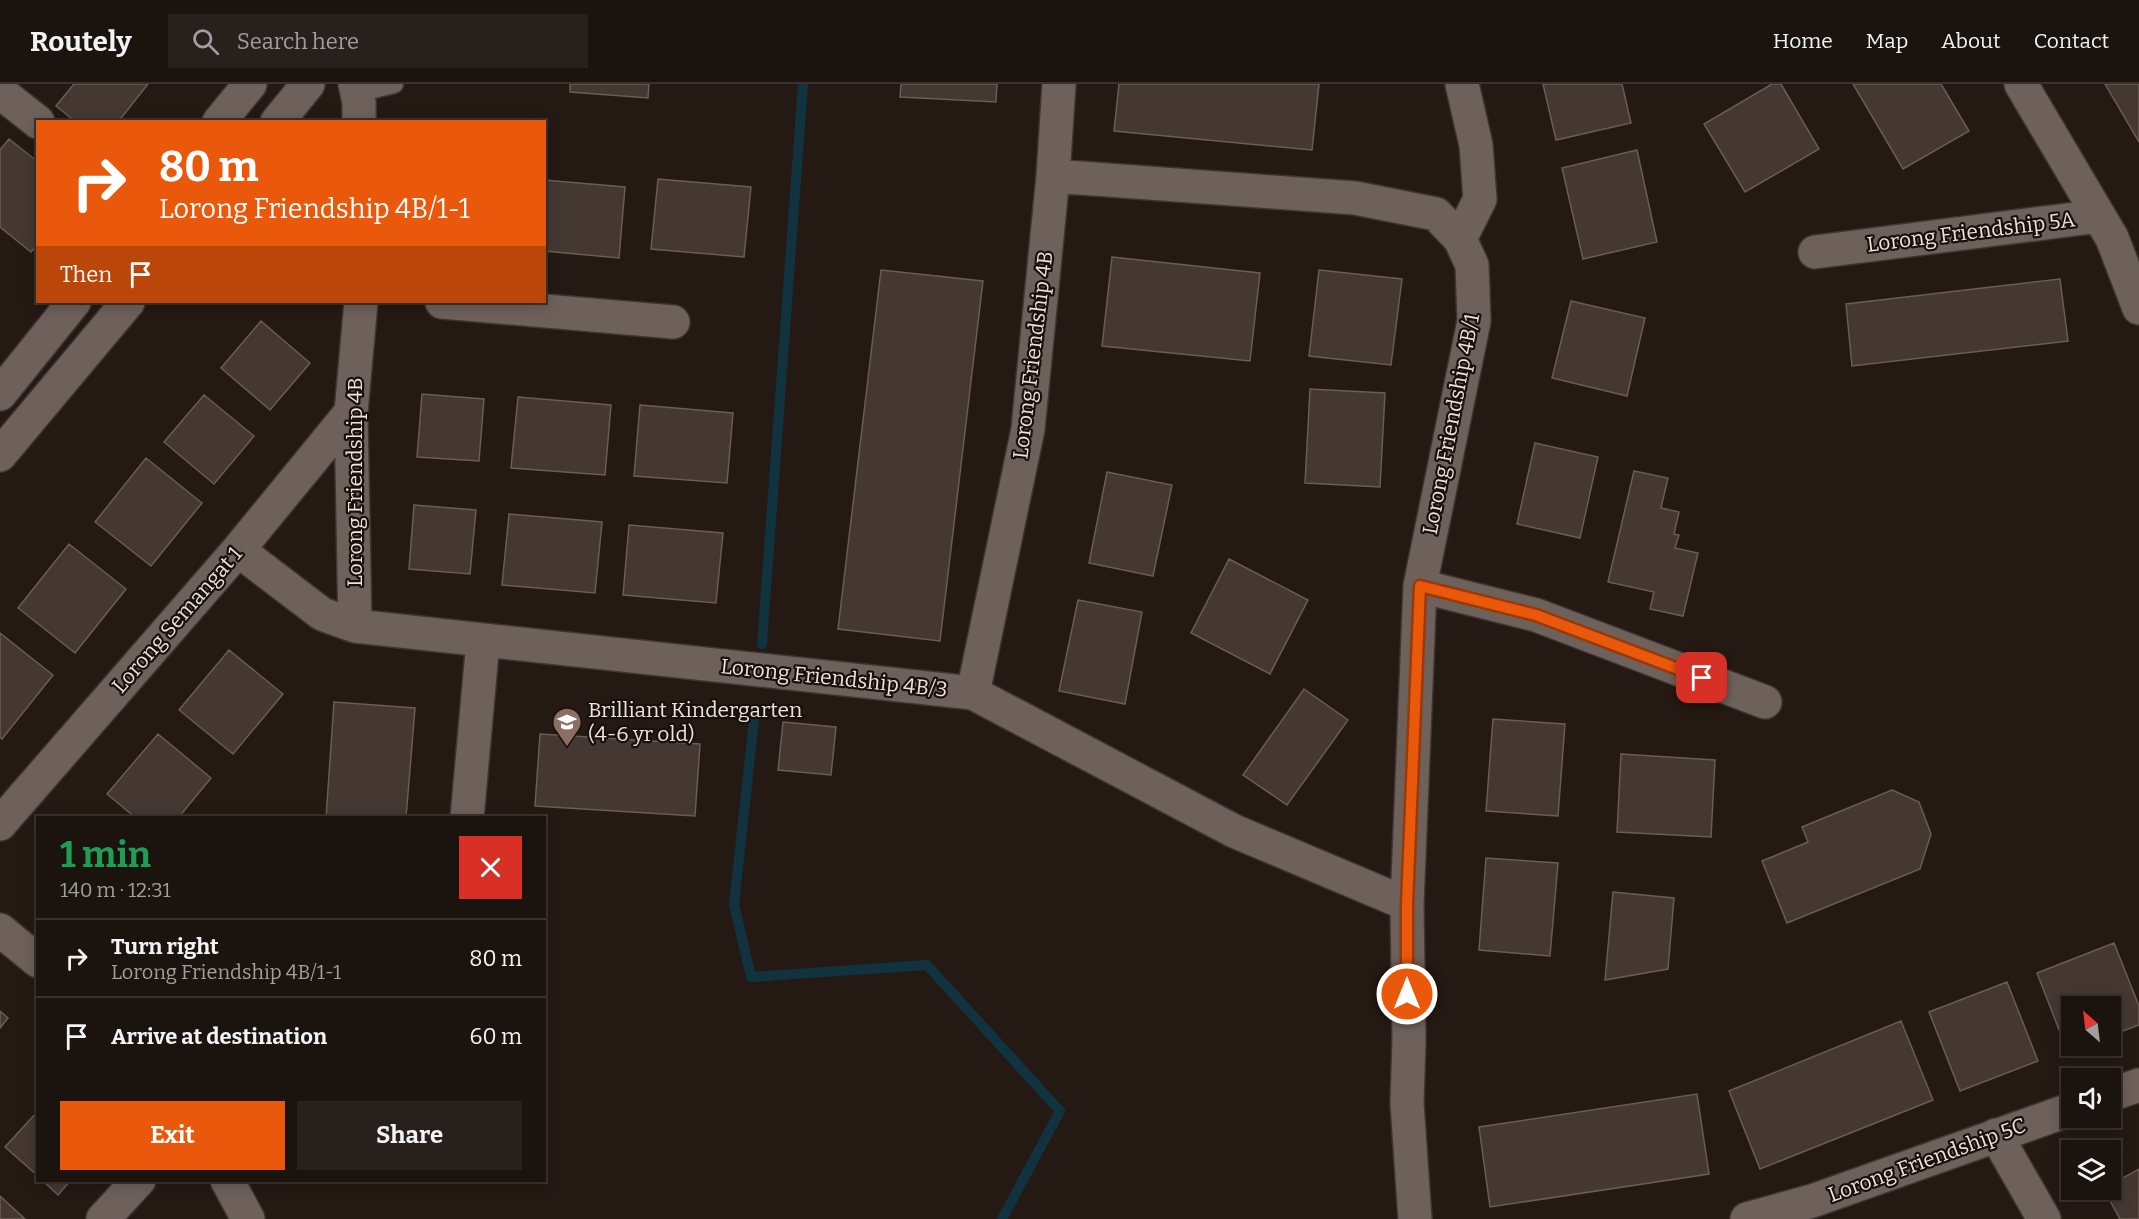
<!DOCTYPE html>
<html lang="en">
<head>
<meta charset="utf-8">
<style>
  :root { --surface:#1b130e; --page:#28201c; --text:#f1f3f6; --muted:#a09e9e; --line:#39322e; --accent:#ea580c }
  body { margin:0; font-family:Bitter,serif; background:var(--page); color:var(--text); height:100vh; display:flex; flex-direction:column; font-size:22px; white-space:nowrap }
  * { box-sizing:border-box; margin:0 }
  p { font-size:20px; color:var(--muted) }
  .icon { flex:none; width:33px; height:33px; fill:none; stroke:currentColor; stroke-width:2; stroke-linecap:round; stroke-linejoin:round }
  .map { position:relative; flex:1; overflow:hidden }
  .drawer { position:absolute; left:36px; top:732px; width:510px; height:366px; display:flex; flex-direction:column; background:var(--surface); border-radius:0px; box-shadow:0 3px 15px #0003,0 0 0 2px var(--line) }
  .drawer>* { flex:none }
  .guide { position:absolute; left:36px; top:36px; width:510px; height:183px; border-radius:0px; box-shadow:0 3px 15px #0003,0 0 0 2px var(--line); background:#ea580c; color:#fff; overflow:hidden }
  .needle { width:39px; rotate:332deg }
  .tools { position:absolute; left:2061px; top:912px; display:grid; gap:12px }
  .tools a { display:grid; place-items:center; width:60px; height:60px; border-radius:0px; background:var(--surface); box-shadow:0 3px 15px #0003,0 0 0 2px var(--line); font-size:30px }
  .pin { position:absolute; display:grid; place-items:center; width:51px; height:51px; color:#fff; margin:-26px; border-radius:12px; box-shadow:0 3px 9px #0006 }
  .me { position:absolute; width:66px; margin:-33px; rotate:0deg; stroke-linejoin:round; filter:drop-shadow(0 0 4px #0008) }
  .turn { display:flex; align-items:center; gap:21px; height:126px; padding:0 24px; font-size:27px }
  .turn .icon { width:78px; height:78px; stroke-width:2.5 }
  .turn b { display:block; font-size:42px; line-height:51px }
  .then { display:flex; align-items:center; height:57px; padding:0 24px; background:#0003; gap:12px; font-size:22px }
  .round { display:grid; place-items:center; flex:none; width:63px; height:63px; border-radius:0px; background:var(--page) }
  .head { display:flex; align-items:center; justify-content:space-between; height:102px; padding:0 24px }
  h1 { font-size:36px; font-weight:700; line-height:45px; color:#1e9e55 }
  .primary-button { display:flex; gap:12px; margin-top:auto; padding:12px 24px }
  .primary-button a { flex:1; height:69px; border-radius:0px; background:var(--accent); color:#fff; font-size:24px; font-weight:700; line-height:69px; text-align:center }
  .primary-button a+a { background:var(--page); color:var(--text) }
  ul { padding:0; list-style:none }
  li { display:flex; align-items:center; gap:18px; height:78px; padding:0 24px; border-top:2px solid var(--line) }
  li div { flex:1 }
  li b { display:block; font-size:22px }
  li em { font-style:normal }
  header { display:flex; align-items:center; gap:36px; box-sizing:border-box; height:84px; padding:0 30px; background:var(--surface); border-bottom:2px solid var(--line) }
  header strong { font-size:28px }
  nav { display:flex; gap:33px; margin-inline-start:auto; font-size:21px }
  .search { width:420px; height:54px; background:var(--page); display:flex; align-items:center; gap:15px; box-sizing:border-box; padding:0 21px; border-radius:0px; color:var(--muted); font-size:22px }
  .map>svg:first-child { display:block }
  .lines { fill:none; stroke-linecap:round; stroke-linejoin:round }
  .stream { stroke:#113340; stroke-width:10 }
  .building { fill:#453833; stroke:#6a5c56; stroke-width:1.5 }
  .lane-casing { stroke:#3d3533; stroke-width:21 }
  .street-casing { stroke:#3d3533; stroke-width:36 }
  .secondary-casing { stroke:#3d3533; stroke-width:36 }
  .lane { stroke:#6e605a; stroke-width:18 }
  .street { stroke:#6e605a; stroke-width:33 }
  .secondary { stroke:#6e605a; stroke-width:33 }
  .route-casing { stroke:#983908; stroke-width:15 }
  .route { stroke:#ea580c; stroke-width:10 }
  .labels { text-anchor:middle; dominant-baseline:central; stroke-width:4.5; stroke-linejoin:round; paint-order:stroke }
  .street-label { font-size:21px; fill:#ebe3df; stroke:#1a100b }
  .poi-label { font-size:21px; fill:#ebe3df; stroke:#1a100b; text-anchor:start }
</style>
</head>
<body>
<header>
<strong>Routely</strong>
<div class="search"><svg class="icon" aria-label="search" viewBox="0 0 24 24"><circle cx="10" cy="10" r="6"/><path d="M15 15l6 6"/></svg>Search here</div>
<nav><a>Home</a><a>Map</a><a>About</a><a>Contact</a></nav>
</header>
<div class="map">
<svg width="2139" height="1135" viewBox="0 0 2139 1135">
  <rect width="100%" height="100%" fill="#241913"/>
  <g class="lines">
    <path class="stream" d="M762,560L803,0
      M755,627L734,820L751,893L927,881L1060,1027L1002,1135"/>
  </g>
  <path class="building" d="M74,0H148L118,38H76L56,22Z
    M570,0H649L648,14L570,8Z
    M901,0H997L996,18L900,13Z
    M1119,0H1319L1312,66L1114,47Z
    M1543,0H1622L1631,39L1556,56Z
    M1772,0H1781L1819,65L1745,108L1704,40Z
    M1853,0H1941L1969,47L1903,85Z
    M2105,0H2139V58Z
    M9,55L38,78V160L31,168L0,143V66Z
    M1637,66L1657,158L1583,175L1562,84Z
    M658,95L751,103L744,173L651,165Z
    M544,96L625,103L619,174L544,167Z
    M1112,173L1260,189L1250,277L1102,262Z
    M881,186L983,197L940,557L838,545Z
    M1319,186L1402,195L1391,281L1309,272Z
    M2060,195L2068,257L1852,282L1846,220Z
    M1571,217L1645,234L1627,312L1552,294Z
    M261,237L310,279L270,326L221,284Z
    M1310,305L1385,309L1380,403L1305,399Z
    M422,310L484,315L479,377L417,373Z
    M204,311L254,352L214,400L164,358Z
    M518,313L611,321L605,391L511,384Z
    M640,321L733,329L727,399L634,392Z
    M1535,359L1598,373L1580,454L1517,440Z
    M146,374L202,419L151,482L95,438Z
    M1634,387L1668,394L1661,424L1679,428L1674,450L1679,451L1675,464L1698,469L1683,532L1650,525L1654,508L1608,498Z
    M1107,388L1172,401L1153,492L1089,479Z
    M414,421L476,426L470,490L409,485Z
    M509,430L602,438L595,509L502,501Z
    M629,441L723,449L716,519L623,511Z
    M69,460L126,505L75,569L18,524Z
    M1229,475L1308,516L1270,590L1191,549Z
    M1078,516L1142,528L1125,620L1059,607Z
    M0,549L53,591L2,655L0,653Z
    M229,566L283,610L233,670L179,626Z
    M1304,605L1348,636L1287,721L1243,691Z
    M334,618L415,624L406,734H326Z
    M1493,635L1565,640L1558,732L1486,727Z
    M783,638L836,643L831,691L778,686Z
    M158,650L211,694L178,734H136L107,710Z
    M540,650L700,660L695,732L535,722Z
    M1621,670L1715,676L1711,753L1617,748Z
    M1892,706L1919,718L1931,750L1920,785L1787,839L1762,777L1808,758L1802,743Z
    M1486,774L1558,779L1550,872L1479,866Z
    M1613,808L1674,814L1668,885L1605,896Z
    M2114,859L2139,922V941L2110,952V922H2072V962H2087L2068,969L2037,889Z
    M2007,898L2038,977L1960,1007L1929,928Z
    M0,927L8,934L0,944Z
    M1901,937L1933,1016L1760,1085L1729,1007Z
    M1697,1010L1709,1090L1490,1123L1479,1043Z
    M38,1027V1092L5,1063Z
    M2139,1085V1135H2120L2104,1106H2110V1101Z
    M42,1096H71L58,1111Z
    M0,1112L25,1135H0Z"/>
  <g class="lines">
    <g class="lane-casing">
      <path id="lane" d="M357,9L394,0"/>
    </g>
    <g class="street-casing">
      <path id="street" d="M355,0L359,18V38
        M2021,0L2099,132
        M0,8L38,38
        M1053,92L1355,114L1436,130L1460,155L1472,181L1474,237L1420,502L1407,820L1409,956L1407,1019L1415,1135
        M1460,155L1480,115L1476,61L1462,0
        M1815,168L2099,132L2112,154L2139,224
        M442,218L673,238
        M238,466L322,530L355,542L973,609L1234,747L1407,820
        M1420,502L1536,531L1765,618
        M355,542L351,328L361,218
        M973,609L1028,345L1053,92L1059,0
        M467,734L483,557
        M0,740L238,466L351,328
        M0,846L38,877
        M2110,1011L2139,1001
        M1996,1051L2044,1135
        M227,1096L248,1135
        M103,1135L139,1096
        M1747,1135L1812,1117L2072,1025"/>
    </g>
    <g class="secondary-casing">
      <path id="secondary" d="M219,38L250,0
        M277,38L308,0
        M0,310L74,218
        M0,371L128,218"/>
    </g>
    <use href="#lane" class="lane"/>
    <use href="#street" class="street"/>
    <use href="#secondary" class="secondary"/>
  </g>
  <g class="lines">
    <g class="route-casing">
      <path id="route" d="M1407,910V820L1420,502L1536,531L1702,594"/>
    </g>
    <use href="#route" class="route"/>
  </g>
  <defs>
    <g id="school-pin" transform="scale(1.5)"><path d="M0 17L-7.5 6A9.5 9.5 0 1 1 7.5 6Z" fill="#8d6e63" stroke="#1a100b"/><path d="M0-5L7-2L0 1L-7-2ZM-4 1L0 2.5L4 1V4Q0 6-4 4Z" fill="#fff"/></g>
  </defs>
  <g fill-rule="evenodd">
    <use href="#school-pin" x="567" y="638"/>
  </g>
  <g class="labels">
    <g class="street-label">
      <text transform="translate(1971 148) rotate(-7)">Lorong Friendship 5A</text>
      <text transform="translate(1033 271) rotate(-83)">Lorong Friendship 4B</text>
      <text transform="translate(1451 340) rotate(-79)">Lorong Friendship 4B/1</text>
      <text transform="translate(355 398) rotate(-90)">Lorong Friendship 4B</text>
      <text transform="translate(177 536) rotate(-49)">Lorong Semangat 1</text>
      <text transform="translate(834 594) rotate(6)">Lorong Friendship 4B/3</text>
      <text transform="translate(1927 1076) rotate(-20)">Lorong Friendship 5C</text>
    </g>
    <g class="poi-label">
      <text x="588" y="626">Brilliant Kindergarten<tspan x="588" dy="24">(4-6 yr old)</tspan></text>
    </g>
  </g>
</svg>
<div class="tools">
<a><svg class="needle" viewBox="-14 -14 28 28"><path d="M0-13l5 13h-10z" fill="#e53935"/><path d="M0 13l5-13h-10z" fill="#a09e9e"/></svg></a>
<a><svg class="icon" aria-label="sound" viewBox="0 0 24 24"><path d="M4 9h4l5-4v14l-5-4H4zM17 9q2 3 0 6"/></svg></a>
<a><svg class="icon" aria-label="layers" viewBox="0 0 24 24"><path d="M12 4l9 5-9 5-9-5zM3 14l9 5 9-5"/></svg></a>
</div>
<div class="pin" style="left:1702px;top:594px;background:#d93025"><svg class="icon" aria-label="arrive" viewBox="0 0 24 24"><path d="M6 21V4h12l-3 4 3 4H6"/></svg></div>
<svg class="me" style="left:1407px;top:910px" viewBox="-20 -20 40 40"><circle r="17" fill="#ea580c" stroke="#fff" stroke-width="3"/><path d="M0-11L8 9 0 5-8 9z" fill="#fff"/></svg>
<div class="guide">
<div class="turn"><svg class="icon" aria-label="right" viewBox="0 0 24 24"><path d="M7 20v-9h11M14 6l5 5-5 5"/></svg><div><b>80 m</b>Lorong Friendship 4B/1-1</div></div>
<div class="then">Then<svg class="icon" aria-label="arrive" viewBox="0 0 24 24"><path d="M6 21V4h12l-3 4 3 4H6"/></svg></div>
</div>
<section class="drawer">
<div class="head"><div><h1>1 min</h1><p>140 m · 12:31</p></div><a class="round" style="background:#d93025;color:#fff"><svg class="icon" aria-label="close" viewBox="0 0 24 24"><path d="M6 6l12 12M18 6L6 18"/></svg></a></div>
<ul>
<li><svg class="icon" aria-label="right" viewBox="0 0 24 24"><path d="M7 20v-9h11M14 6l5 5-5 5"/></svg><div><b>Turn right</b><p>Lorong Friendship 4B/1-1</p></div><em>80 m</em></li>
<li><svg class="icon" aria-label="arrive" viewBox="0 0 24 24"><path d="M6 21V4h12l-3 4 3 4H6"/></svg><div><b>Arrive at destination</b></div><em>60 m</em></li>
</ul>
<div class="primary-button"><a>Exit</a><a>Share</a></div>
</section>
</div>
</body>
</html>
